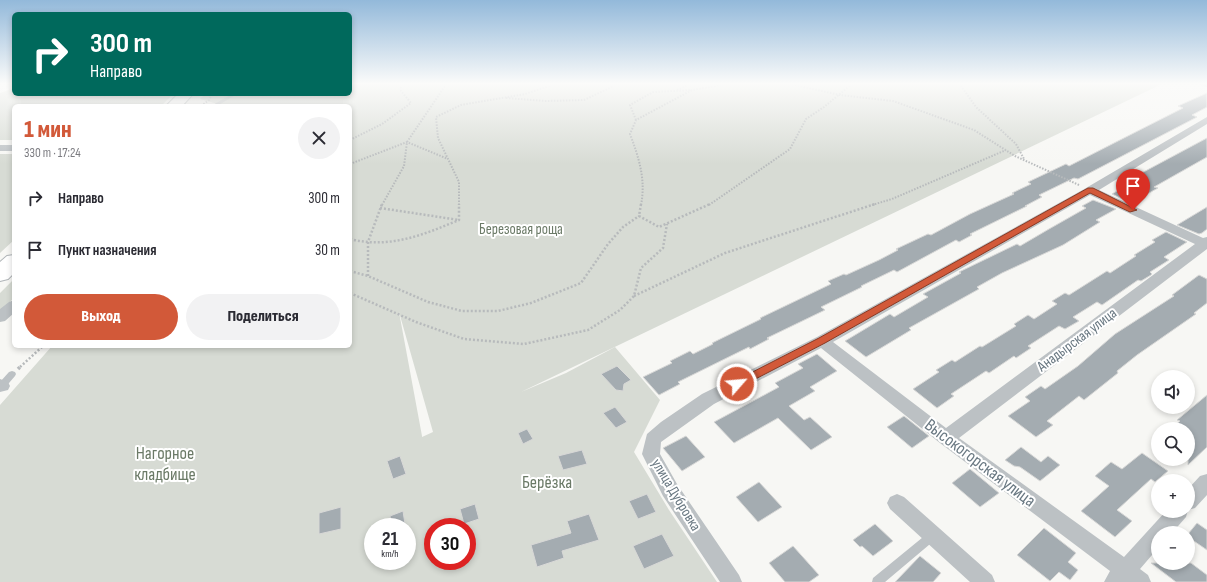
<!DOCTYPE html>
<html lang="ru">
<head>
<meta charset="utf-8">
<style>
  :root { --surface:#fff; --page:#f2f2f3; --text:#2b2b33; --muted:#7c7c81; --accent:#d25939 }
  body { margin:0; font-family:"Sofia Sans Condensed",sans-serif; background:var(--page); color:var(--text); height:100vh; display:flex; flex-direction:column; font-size:15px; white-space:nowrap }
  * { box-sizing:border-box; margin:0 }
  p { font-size:13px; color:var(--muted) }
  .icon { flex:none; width:22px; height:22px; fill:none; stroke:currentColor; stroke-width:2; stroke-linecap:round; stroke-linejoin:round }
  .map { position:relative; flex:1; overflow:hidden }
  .side { position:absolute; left:12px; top:104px; width:340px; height:244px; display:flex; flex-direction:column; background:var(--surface); border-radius:6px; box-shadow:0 2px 6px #0003 }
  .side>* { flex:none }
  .banner { position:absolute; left:12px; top:12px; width:340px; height:84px; border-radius:6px; box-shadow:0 2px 6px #0003; background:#00695c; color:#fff; overflow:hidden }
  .buttons { position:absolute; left:1151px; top:370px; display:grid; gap:8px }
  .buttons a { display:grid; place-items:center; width:44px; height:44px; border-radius:50%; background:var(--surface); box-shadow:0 2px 6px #0003; font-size:20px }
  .speed { position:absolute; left:364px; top:518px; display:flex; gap:8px; font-size:20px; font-weight:700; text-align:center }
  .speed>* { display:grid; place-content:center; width:52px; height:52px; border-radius:50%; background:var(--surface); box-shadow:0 2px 6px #0003; line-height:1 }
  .speed small { font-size:10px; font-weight:400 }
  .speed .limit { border:6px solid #d22; background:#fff; color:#111 }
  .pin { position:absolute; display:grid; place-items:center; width:34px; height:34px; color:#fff; margin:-41px -17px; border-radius:50% 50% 50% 0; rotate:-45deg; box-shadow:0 0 4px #0007 }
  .pin .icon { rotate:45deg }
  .me { position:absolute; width:44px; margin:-22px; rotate:63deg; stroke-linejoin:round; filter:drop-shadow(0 0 3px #0008) }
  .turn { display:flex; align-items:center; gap:14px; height:84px; padding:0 12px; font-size:18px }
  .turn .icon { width:52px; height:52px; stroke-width:2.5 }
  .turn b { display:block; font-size:28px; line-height:34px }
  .round { display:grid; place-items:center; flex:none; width:42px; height:42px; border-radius:21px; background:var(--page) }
  .overview { display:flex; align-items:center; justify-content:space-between; height:68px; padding:0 12px }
  h1 { font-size:24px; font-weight:800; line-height:30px; color:var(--accent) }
  .action { display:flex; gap:8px; margin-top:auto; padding:8px 12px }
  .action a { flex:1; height:46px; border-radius:24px; background:var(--accent); color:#fff; font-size:16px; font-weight:800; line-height:46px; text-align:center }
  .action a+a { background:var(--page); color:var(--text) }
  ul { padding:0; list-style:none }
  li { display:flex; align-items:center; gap:12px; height:52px; padding:0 12px }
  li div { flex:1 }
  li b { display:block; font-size:15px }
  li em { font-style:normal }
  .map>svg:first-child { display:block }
  .green { fill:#d7dbd4; fill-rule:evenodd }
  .building { fill:#a4acb1; stroke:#d8d8d7 }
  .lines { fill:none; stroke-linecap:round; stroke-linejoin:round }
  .primary-casing { stroke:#b0b5b8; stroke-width:2 }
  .path-far2 { stroke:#b7babc; stroke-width:2; stroke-dasharray:1.5 1.5; stroke-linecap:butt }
  .path-far1 { stroke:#b7babc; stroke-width:2.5; stroke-dasharray:2 2; stroke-linecap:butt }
  .path { stroke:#b7babc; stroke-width:3.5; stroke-dasharray:2.5 2.5; stroke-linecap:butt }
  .lane { fill:#bcc1c4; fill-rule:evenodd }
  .street { fill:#bcc1c4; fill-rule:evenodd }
  .primary { fill:#fff; fill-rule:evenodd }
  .route { fill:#d25939; stroke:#883a25 }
  .labels { text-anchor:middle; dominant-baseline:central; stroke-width:4; stroke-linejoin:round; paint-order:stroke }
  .park-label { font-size:15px; fill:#6b7a67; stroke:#fff }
  .street-label { font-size:15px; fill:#697882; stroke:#fff }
  .near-park-label { font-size:18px; fill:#6b7a67; stroke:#fff }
  .near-street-label { font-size:18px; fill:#697882; stroke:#fff }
</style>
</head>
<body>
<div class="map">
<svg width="1207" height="582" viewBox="0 0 1207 582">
  <rect width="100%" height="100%" fill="#f7f7f4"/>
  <path class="green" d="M350,83H1164L521,392L566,373L615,347L660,400L634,452L669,510L717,582H0V405L52,346H350V106H225L200,99L205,94H350ZM399,312L433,432L422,437V436ZM373,527H407V561H373ZM433,527H467V561H433Z
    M14,88V94H173L161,106H14V140H0V93Z
    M0,154H14V240L0,253Z
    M14,279V298L0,311V293Z"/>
  <path class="building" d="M1207,93V107L1192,115L1197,117L1078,179L1074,178L1039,195L1042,197L1025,206H1027L970,234L972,235L959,242L956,240L897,272L894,270L861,286L862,287L821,307L825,310L767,338L769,339L750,349L749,347L678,382L680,384L659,395L643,377L672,363L670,361L690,351L693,354L713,344L712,343L761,319L760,318L831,284L828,281L844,274L846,275L879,260L898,250L896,249L928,234L931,235L970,214L1014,194L1012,193L1031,184L1028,182L1066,164L1069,166L1116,142L1183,108L1178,106Z
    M1207,138V157L1154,187L1158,188L1131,203L1112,194L1140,177L1136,176Z
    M1093,200L1116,209L1096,220L1100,222L1063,245L1002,273L977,287L979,289L909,328L911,330L866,357L845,341L890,314L894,317L928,297L923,294L961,273L959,272L1017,244L1020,246L1049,229L1086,208L1082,206Z
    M1207,207V229L1202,233L1199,234L1177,225Z
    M1166,232L1187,242L1164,257L1169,260L1150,272L1152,274L1151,275L1141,281L1138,280L1102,305L1097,302L1073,317L1079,321L1065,329L1059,326L1028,346L1031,348L1016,358L1014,356L989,373L986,371L951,394L954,396L937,408L913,389L939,372L936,370L952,360L955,362L980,346L982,347L1016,326L1014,324L1028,315L1034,319L1057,304L1052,301L1065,293L1069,295L1107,271L1110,273L1136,256L1134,255L1155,242L1152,240Z
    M1199,275L1207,279V303L1194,313L1196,314L1137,355L1117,371L1118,373L1084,400L1079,396L1047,421L1053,425L1036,437L1008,416L1030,401L1025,397L1041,386L1045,389L1078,366L1115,334L1174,296L1172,295Z
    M817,354L837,371L810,387L815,391L789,406L804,420L810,417L832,437L811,450L778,418L734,443L714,422L779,387L775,383L803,368L798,364Z
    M617,366L631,380L624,384L623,391L616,390L601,374Z
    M1207,395V447L1188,465V429H1171L1180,421L1177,420Z
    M615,407L627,422L616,428L603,413Z
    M904,416L929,436L912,448L887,427Z
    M527,429L533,439L523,444L518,433Z
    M686,436L705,457L682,471L663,448Z
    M1021,447L1041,462L1048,456L1060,465L1040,481L1020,467L1014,466L1005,460Z
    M582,450L587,464L563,470L558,456Z
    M1142,453L1168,471L1155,482L1151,479L1117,510L1132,521L1115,537L1081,511L1109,486L1095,476L1111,462L1122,469Z
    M400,456L406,474L393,479L387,461Z
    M970,469L999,493L980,507L952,483Z
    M759,482L782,507L758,522L736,497Z
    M647,494L656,512L638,519L629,501Z
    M475,504L479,519L464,524L460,509Z
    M341,507V529L319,534V513Z
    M403,511L405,524L392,527L390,516Z
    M589,514L599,540L562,551L564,558L537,567L531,545L571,533L567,521Z
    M1197,523L1207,530V550L1188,537V534Z
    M875,524L893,541L873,556L862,546L860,547L853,540Z
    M1044,528L1076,553L1068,562L1078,570L1070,580L1059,572L1050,581L1017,555Z
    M662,534L674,556L644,569L633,546Z
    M793,546L819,575L809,582H785L769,563Z
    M920,556L941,573L933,582H895Z
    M1151,563H1191L1207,575V582H1176Z"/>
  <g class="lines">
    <g class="primary-casing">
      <path id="primary" d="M178,94H193L182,106H166Z
        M14,255V273L8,279L0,281V262L7,256Z"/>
    </g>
    <path class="path-far2" d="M786,83L840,95L893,101L974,130L1015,156L1079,185
      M959,83L976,107L1016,144L1024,159
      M677,90L693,83
      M506,98L546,101L584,100L620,83
      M201,106L209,100L212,94
      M636,120L630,105L653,92L692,90
      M350,140L382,124L411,103L401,91V83
      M350,164L407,142L448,159
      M382,205L404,166L407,142L447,83
      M459,205V182L438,138L436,117L461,105L525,94L558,83
      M641,205C646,180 639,158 630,134L636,120L692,90L734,83
      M709,205L790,149L806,119L824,107L853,83
      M872,205L892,199L1006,150"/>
    <path class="path-far1" d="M641,204L639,216L659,227L710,204
      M380,208L459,220
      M350,239C389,249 423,235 459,220V204
      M350,271L368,276L428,302L462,311H498L531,303L581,283L608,244L623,227L639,216
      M368,276V242L382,204
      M350,293L416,322L464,339L524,344L588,330L620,310L634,296L641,268L663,248L667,224
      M634,296L725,253L875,204
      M20,367L43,346"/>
    <path class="path" d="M18,369L21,366"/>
    <path class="lane" d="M232,94H237L217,106H211Z
      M12,371L15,372L16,374L15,376L3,390L0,391V382L9,372Z
      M932,531L936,533L937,536L936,539L885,582H872L873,578L928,533Z"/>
    <path class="street" d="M1200,83H1207V87L1201,85Z
      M1207,117V124L1099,190L1203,238L1207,237V249L959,438L1124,557L1166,511H1188V489L1200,476L1207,474V495L1195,508L1188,510L1186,517L1172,533H1158V548L1140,569L1148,575L1151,582H1104L1110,571L940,443L821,348L714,404L661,442L660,454L677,484L739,575L742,582H720L663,496L642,454L647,434L661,422L702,394L817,337L1086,188ZM1090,195L1195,244L946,428L833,342Z
      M0,145H14V151H0Z
      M14,300V313L5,321L0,322V309L9,302Z
      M0,379L8,382L10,386L8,390L0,392Z
      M897,494L904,497L992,575L995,582H970L890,509L887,503L890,497Z"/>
    <use href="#primary" class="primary"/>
  </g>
  <linearGradient id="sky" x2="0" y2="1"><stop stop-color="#93b9da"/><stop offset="0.51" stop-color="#fbfbfa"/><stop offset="1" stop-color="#fbfbfa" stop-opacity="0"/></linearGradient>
  <rect width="1207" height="164" fill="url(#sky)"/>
  <path class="route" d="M1088,188H1093L1137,210L1130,212L1090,193L825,343L740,387H733L731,384L733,382L819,338Z"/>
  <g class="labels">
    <g class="park-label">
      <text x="521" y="229">Березовая роща</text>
    </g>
    <g class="street-label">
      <text transform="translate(1077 340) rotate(-37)">Анадырская улица</text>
      <text transform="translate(676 495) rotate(59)">улица Дубровка</text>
    </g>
    <g class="near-park-label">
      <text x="165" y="453">Нагорное<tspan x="165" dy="21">кладбище</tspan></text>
      <text x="547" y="482">Берёзка</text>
    </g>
    <g class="near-street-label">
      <text transform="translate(980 463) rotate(37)">Высокогорская улица</text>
    </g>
  </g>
</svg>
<div class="buttons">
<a><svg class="icon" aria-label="sound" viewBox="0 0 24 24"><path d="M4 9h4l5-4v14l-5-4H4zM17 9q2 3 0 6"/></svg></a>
<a><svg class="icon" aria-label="search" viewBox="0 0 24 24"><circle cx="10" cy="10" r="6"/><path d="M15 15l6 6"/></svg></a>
<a>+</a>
<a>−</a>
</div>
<div class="speed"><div>21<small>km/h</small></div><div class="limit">30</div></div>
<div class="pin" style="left:1133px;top:210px;background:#d93025"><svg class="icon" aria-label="arrive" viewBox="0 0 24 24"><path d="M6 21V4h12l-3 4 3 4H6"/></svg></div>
<svg class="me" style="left:737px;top:384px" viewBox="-20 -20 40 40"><circle r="17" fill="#d25939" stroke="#fff" stroke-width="3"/><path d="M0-11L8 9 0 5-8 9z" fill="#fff"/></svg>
<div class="banner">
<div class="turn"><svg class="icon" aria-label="right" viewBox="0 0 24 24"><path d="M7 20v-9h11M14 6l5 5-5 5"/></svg><div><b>300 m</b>Направо</div></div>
</div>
<section class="side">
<div class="overview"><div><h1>1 мин</h1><p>330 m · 17:24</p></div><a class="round"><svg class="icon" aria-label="close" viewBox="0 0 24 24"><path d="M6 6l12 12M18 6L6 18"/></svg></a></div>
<ul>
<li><svg class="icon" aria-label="right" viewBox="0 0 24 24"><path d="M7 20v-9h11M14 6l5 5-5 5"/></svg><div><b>Направо</b></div><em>300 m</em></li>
<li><svg class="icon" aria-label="arrive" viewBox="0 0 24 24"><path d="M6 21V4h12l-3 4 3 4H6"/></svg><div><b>Пункт назначения</b></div><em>30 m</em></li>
</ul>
<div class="action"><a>Выход</a><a>Поделиться</a></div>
</section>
</div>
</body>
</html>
